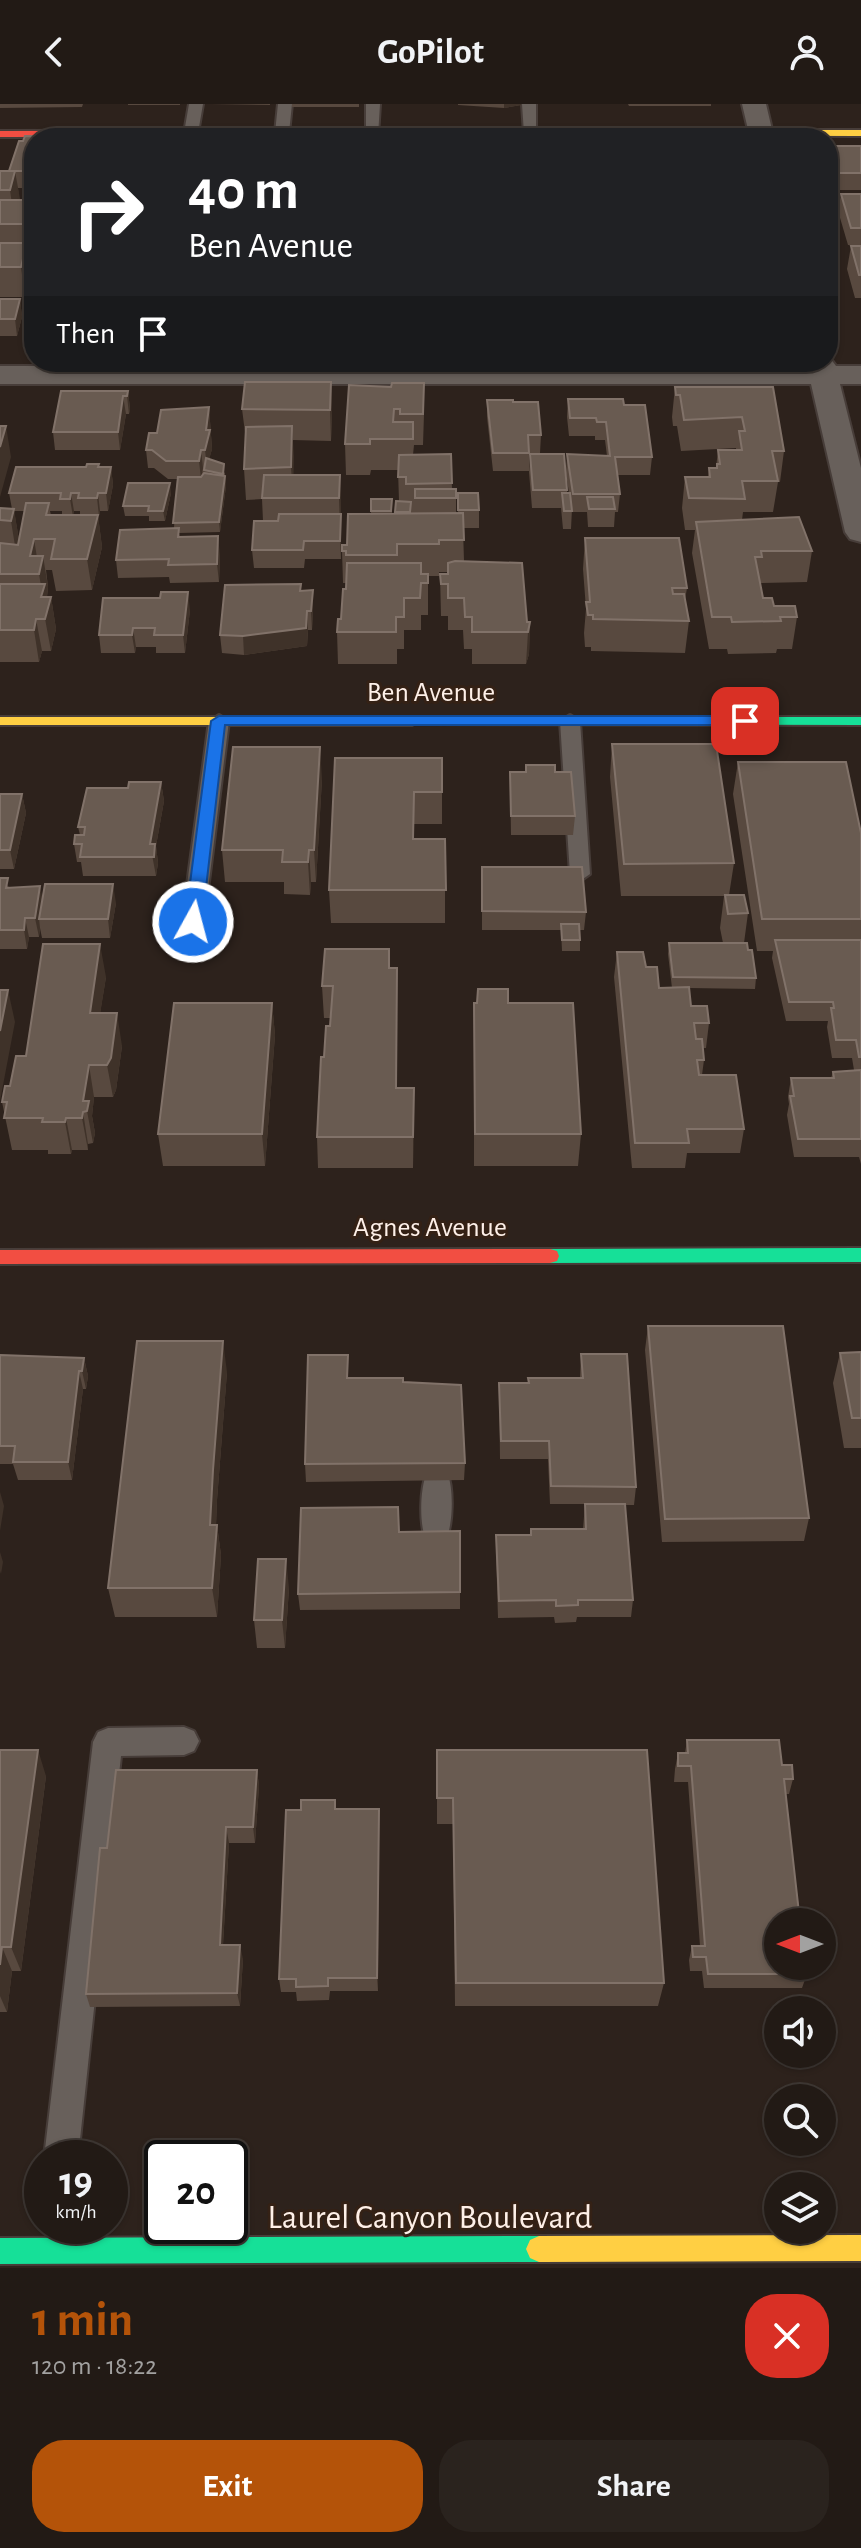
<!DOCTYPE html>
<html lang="en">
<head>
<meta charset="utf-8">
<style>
  :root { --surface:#221a15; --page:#2a231e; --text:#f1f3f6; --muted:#a2a1a0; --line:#3f3834; --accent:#b45309 }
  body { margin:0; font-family:"Alegreya Sans",sans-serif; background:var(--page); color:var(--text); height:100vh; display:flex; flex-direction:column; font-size:30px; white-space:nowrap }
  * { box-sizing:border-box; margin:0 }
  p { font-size:26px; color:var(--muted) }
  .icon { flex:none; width:44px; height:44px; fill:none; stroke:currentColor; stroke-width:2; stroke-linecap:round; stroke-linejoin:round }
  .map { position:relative; height:2164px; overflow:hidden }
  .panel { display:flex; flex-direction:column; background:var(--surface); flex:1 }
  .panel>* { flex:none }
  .guide { position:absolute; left:24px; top:24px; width:814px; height:244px; border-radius:32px; box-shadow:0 2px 6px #0004,0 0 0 2px var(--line); background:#202124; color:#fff; overflow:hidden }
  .needle { width:52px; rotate:270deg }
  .tools { position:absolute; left:764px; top:1804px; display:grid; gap:16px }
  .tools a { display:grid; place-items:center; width:72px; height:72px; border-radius:50%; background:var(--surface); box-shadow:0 2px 6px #0004,0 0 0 2px var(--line); font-size:40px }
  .speed { position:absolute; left:24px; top:2036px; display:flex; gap:16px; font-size:40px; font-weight:700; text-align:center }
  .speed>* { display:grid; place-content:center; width:104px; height:104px; border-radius:50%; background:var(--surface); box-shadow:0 2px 6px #0004,0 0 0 2px var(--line); line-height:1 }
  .speed small { font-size:20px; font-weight:400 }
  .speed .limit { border:4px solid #111; border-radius:12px; background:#fff; color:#111 }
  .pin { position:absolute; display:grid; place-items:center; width:68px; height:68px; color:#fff; margin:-34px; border-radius:16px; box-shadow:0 4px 12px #0006 }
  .me { position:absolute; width:88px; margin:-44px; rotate:7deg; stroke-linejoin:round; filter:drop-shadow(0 0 6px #0008) }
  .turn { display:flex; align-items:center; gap:28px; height:168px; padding:0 32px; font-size:36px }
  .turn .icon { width:104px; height:104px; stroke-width:2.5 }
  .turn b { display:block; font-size:56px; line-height:68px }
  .then { display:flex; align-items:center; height:76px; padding:0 32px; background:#0003; gap:16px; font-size:30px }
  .round { display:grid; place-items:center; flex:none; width:84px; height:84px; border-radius:32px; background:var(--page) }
  .overview { display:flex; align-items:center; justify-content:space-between; height:136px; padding:0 32px }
  h1 { font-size:48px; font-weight:700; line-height:60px; color:var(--accent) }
  .button { display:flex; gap:16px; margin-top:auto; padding:16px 32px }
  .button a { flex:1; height:92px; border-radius:32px; background:var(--accent); color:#fff; font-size:32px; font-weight:700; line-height:92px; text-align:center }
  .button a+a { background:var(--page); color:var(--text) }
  header { display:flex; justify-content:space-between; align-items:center; height:104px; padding:0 32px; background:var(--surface); font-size:36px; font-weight:700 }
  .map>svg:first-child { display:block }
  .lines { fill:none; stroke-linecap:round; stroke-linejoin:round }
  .lane-casing { stroke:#473d39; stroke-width:4 }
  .street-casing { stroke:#473d39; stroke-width:4 }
  .fast-casing { stroke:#473d39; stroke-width:4 }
  .slow-casing { stroke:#473d39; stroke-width:4 }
  .jam-casing { stroke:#473d39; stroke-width:4 }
  .lane { fill:#68605b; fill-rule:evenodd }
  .street { fill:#68605b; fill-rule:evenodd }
  .fast { fill:#16e098; fill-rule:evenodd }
  .slow { fill:#ffcf43; fill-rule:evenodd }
  .jam { fill:#f24e42; fill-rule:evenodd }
  .wall { fill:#58493f; fill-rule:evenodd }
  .shaded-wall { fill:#3f3229 }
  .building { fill:#695b51; stroke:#817269; stroke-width:2 }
  .route { fill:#1a73e8; stroke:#114b97; stroke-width:2 }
  .labels { text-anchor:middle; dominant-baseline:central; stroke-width:6; stroke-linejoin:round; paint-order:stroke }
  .street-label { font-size:28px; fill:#fef0e8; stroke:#342115 }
  .near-street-label { font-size:34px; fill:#fef0e8; stroke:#342115 }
</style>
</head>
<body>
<header><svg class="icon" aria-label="back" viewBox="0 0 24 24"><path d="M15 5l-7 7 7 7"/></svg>GoPilot<svg class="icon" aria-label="person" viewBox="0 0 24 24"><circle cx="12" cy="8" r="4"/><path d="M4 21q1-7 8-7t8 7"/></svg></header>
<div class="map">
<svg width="861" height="2164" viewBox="0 0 861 2164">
  <rect width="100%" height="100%" fill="#2d221c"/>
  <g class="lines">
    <g class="lane-casing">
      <path id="lane" d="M189,0H203L198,29L191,33L184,29Z
        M278,0H292L289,29L282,33L275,29Z
        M366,0H380L378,32L366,29Z
        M522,0H536V32L524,29Z
        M219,611L229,617L204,818L201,823H185L182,818L209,617Z
        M570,611L580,617L590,770L580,777L570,770L560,617Z
        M437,1365L447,1368C454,1384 453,1420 446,1436L436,1440L426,1436C419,1420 420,1384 427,1368Z
        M184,1623L194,1627L199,1637L194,1647L184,1651L121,1652L78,2054H44L93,1638L98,1628L108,1624Z"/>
    </g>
    <g class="street-casing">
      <path id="street" d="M742,0H766L774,34H750Z
        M828,251L836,262H861V280H840L861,364V438L850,435L845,428L811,280H0V262H806V258H828Z"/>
    </g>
    <g class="fast-casing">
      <path id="fast" d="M412,613H861V621L407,620L405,617Z
        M861,1144V1158L550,1159L543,1157L541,1152L543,1147L550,1145Z
        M539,2132L548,2136L552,2145L548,2154L539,2158L0,2160V2134Z"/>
    </g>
    <g class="slow-casing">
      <path id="slow" d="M469,26H861V32L465,31V27Z
        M0,613H412L419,617L412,621H0Z
        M861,2131V2157L539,2158L530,2154L526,2145L530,2136L539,2132Z"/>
    </g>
    <g class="jam-casing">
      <path id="jam" d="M0,27L469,26L474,29L469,32L0,33Z
        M550,1145L557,1147L559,1152L557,1157L550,1159L0,1160V1146Z"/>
    </g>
    <use href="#lane" class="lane"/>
    <use href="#street" class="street"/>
    <use href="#fast" class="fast"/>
    <use href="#slow" class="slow"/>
    <use href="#jam" class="jam"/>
  </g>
  <path class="wall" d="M0,0H83L82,3L0,4Z
    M128,0H180V1H128Z
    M211,0H270V1Z
    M292,0H359V3H292Z
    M458,0H521V1L504,4L458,1Z
    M628,0H711V2H629Z
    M176,24L177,34H103Z
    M34,34V84H18L19,96H34V150H28L31,168L25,193H0V67H9L23,37Z
    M828,42H861V86H831L828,75Z
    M841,90H861V141H848L838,107Z
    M851,142H861V194H855L847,165Z
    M0,195H20L22,213L17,232H0Z
    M331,278L332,308L331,337L293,336V371H340L341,455H305L304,464H254L252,446L263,417L262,395L246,396L244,365L246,336L242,305Z
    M349,281L424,310L423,341H414L413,351L451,350L452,385H456V410L458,409V389L479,406V424H463L464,457L527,518H530L529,550L526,560H472V545H464L463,526H448V512H441L440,470H448V468H439V472H428V511H421V526H404V545H397V560H338L337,528L341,515L346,479H343L342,447L371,410V395H392V410H396V397H399L398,366H371L370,371H346L345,340Z
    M675,283H773L784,347L780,378H778L773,408H743L742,416L812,447L807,478L760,479L763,494L774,502L797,513L792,545H777L776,549L728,550L727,545H709L692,449L695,426H685L682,404L685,373H708L709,364H716L718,346H736V344L681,347L677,322H673L672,313Z
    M128,287L130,305L129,310H126L120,346H55L53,328Z
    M568,295L624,301L652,353L650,371H617L620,390L618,408H615L614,423H588L587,408H572V405L571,425H563L561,404H532L529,368L530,350L567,386V389H569L566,369L567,350L607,352L605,336H595V332H569L567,313Z
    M487,296L513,298L541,331L540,349H529V367H493L487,313Z
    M209,303L212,345L209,355L225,369V372L226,382L220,428L179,429L180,433L220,451L219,478L170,479L169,473L118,474L116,456L174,424L177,375H168L154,364H148L146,346L157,329Z
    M99,363H111L113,381L108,407H100L99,412H98L102,443L92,486L56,487L52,466H46L48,483L47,493H51L56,525L51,547H42L39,558H0V404L12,405L9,389ZM14,407H24L19,436ZM50,407H62V411H51ZM74,407H80V411H73Z
    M171,389L165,417H149V412H125L123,402Z
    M585,434L687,484L685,496L689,517L685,549L591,547V543H585L584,529L586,505L583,465Z
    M301,480V487L313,505L312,526H308L307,542L244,551L222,549L220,531Z
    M160,494L190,506L185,549H156V543H136L135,549H101L99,531Z
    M612,640L734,759L729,791L748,809L744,839L756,874L755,885L689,884L691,902L709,919L706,944H703L704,956L702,971L744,1025L740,1049H687L685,1064H632L614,873L617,848L646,863L659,884H672L668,850L669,839H723L720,824L724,792H621L610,673Z
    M442,654V720H414V735H445V819H331L329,786Z
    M738,658L861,729V1060L859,1053H794L787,1011L789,1000L788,993L791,974H831L833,968L854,966L852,954H832L827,923L828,917H786L772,854L773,847H757L733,690Z
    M510,668H555L575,712L573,731H511Z
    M322,675L316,778H311L310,791L284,790V778H225L222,746Z
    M161,678L164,697L156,742L158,759L156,772H83L81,758H77L74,740L80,731L78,723L128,684Z
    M0,690H22L26,709L14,765H0Z
    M482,763L586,808L584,826H580V847H562L561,826H482Z
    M0,774L10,784L42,794L116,799L110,834H42L40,824L39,833H29L27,845H0Z
    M390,864H397V984H414L413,1064H318L317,1033L324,953L331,914H324L322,882Z
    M106,873L100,909L122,942L116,986L113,993H94L92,1012L95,1029L93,1039L88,1040V1046H72L71,1050H48V1046H12L2,998L26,952Z
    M272,899L275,931L265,1062H163L158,1030Z
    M474,899H508L581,1030L578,1062H474Z
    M648,1222L809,1414L804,1437L662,1438L645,1246Z
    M861,1248V1344H844L833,1279L840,1249Z
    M581,1250L636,1383L634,1401H625L633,1496L631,1513H577L576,1518L555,1519L554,1513L498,1514L496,1448V1431H530L583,1425L585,1400H550L548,1355H500L499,1279H528L580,1274Z
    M0,1251L84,1254L88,1272L86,1285H83L72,1376H18L13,1360H0Z
    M227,1268L217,1396L216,1421H217L221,1451L217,1513H115L108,1484Z
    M349,1274L403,1278L465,1359L464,1376L306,1378L305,1360Z
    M399,1428L460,1488V1505L300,1506L298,1490Z
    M289,1484L285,1544H257L254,1516Z
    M687,1636L782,1661L793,1675L789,1690H785L807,1870L802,1884H704L702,1867H690L689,1856L692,1842H700L688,1678H674L675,1665L678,1649H685Z
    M0,1645L46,1672L21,1867H12L7,1908H0Z
    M437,1646L664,1879L658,1902H455L453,1720H437Z
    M257,1666L259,1682L255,1739H229L223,1841L243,1855L240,1902L90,1903L86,1890L107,1744Z
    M336,1705H379L378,1887H330L329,1896L297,1897L296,1888H281L279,1875Z"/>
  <path class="shaded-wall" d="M504,0H521V1L504,4Z
    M15,67L20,95L14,115L10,86Z
    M27,139L31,168L25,193L21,163Z
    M20,195L22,213L17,232L15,215Z
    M331,278L332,308L331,337L330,306Z
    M128,287L130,305L129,310L127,292Z
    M123,292L126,310L120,346L118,328Z
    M209,303L212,345L207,364L205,346Z
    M6,322L11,353L0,393V343Z
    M292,322L294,353L293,394L291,363Z
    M201,346L203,364L201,375L199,357Z
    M111,363L113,381L108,407L106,389Z
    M340,371L341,402V455L339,394Z
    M225,372L226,382L220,428L219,418Z
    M170,379L171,389L165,417L163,407Z
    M71,389L74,407L73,413L70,395Z
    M98,389L100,407L99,412L97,394Z
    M14,405L19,436L16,448L11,417Z
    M98,411L102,443L92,486L87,455Z
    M218,432L220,451L219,478L217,460Z
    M34,435L39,466L30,452Z
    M43,452L48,483L47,492L48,503L51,493L56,525L51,547L41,493L42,488L39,470Z
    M313,486V505L312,526L311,507Z
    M188,488L190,506L185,549L183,531Z
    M307,507L308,526L307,542L244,551L243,532Z
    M36,515L42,547L39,558L34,526Z
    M530,518L529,550L526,560L528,528Z
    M133,524L136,543L135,549L132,531Z
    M320,643L322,675L316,778L314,746Z
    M161,678L164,697L156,742L158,759L156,772L150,740Z
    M22,690L26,709L14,765L10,746Z
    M309,746L311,778L310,791L308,758Z
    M113,780L116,799L110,834L108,815Z
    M40,782L44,801L39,815L40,824L39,833L35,814Z
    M25,814L29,833L27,845L24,826Z
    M100,840L106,873L95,942L90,909Z
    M8,886L15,918L0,997V927Z
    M272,899L275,931L265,1062L262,1030Z
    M117,909L122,942L116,986L113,993L107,961Z
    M89,961L94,993L92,1012L95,1029L93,1039L87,1007L83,997Z
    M414,984V1016L413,1064V1033Z
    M83,1008L88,1040V1046L82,1014Z
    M66,1014L72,1046L71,1050L65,1018Z
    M223,1237L227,1268L217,1396L215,1451L210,1421L213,1366Z
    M84,1254L88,1272L86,1285L82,1267Z
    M79,1267L83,1285L72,1376L68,1358Z
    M0,1388L4,1402L0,1427Z
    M217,1421L221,1451L217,1513L212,1484Z
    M0,1448L3,1458L1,1470L0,1467Z
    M286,1455L289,1484L285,1544L282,1516Z
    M38,1646L46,1672L21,1867L11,1843Z
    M257,1666L259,1682L255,1739L253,1723Z
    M379,1705V1720L378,1887L377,1874Z
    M226,1723L229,1739L222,1855L220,1841Z
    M240,1841L243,1855L240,1902L237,1889Z
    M2,1843L12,1867L7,1908L0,1892V1861Z"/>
  <path class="building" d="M105,24H176L175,29H170L169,34H103Z
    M25,32L66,33L65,34H34V67H9L19,37H23Z
    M828,42H861V69H834L828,50Z
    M0,67H15L10,86H0Z
    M841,90H861V124H851Z
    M0,96H34V120H0Z
    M0,139H27L21,163H0Z
    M851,142H861V171H859Z
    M0,195H20L15,215H0Z
    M245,278H331L330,306L242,305Z
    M392,279H424L423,310H400V305H394L393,318H413V335H370V340H345L349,281L391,283Z
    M675,283H773L784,347H772L778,377H742L745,395L689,394L685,373H710L709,364H717V360H720L718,346H742L739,327H745L742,313L684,316L680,291H676Z
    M61,287H128L127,292H123L118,328H53Z
    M568,295H623L624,301H645L652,353H615L620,390H573L567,350L610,352L606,318H597L596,314H570Z
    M487,296H513V298H538L541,331H528L529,349H493Z
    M209,303L206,326H210L205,346H201L199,357H166L152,346H146L149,329H157L161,306Z
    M0,322H6L0,343Z
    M292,322L291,363L244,365L246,323Z
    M451,350L452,379L406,380V373H398L399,351Z
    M530,350H564L567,386H533Z
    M206,354L224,360L223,370L204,366Z
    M87,360H99L98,363H111L106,389H98L97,394H78L79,389H71L70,395H60L61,389H9L16,363H86Z
    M204,369L225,372L219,418L173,419L178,373H201Z
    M264,371H340L339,394H262Z
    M128,379H170L163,407H148L149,402H123Z
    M415,385H456V394H415Z
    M458,389H478L479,406H458Z
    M562,389H570L572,407H564Z
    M587,393H613L615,405H589Z
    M371,395H392L391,407H371Z
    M396,397L411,398L410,408H395Z
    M26,399H49L46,411H98L87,455H51L55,435H34L30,452H43L39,470H0V439L18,441Z
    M0,404L14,405L11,417L0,416Z
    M463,409L464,436H439V440H397V451H346V447H342V441H347L348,410Z
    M279,410H341L340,437H304L303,446H252L254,417H278Z
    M799,413L812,447H761L762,453H755L763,494H772L774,502H795L797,513H780L781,517L732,518L731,513H712L696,418Z
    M179,424L178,433L218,432L217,460L168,461L169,455L116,456L120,426Z
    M585,434H679L687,484H672L673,490H684L689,517L593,515V511H588L586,498H590Z
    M455,457L522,459L527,518H530L528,528H472V513H465L464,494H448V480H441L440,470H448V459Z
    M347,459H421V470H428V479H421L420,494H404V513H396V528H337L338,515H341L343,485H346Z
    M0,480H45L41,493H51L45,515H36L34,526H0Z
    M301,480L300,487L313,486L311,507H307L306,524L243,532L220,531L225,481Z
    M161,488H188L183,531H154L155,524H133L132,531H99L103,494H160Z
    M612,640H716L734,759L624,760Z
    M233,643H320L314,746H309L308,758H282L283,746H222Z
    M335,654H442V688H414L413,735H445L446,786H329Z
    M738,658H846L861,729V815H762Z
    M526,661H555V668H571L575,712H511L510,668H526Z
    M129,678H161L150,740H155L154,753H80L82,740H74L75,731H84L85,723H78L87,684H128Z
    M0,690H22L10,746H0Z
    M482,763H582L586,808L482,807Z
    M0,774H8L6,784L40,782L35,814H25L24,826H0Z
    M45,780H113L108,815H39Z
    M725,791H744L748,809L728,810Z
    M561,820H579L580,836H562Z
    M775,836H861V953H859L856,936H836L831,904H834L833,898H789Z
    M669,839H747L748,846H752L756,874L673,873Z
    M43,840H100L90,909H117L111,954L107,961H89L83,997H89L87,1007L83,1008L82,1014H66L65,1018H42L43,1014H4L7,998H2L5,982H10L16,952H26Z
    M325,845H389V864H397L396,984H414L413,1033H317L321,953H324L326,922H330L333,882H322Z
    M617,848H643L646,863H657L659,884L689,883L691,902H707L709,919H694L696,935H702L704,956H697L699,971H736L744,1025H687L689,1039H635Z
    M478,885H508V899H573L581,1030H475L474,899H477Z
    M0,886H8L0,927Z
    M174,899H272L262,1030H158Z
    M861,966V1035H798L790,992H794L791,974H834L833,968Z
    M648,1222H783L809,1414L665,1415Z
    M137,1237H223L213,1366L210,1421H217L212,1484H108Z
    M861,1248V1314H852L840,1249Z
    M581,1250H627L636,1383L551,1382L549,1337H501L499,1279H529L528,1274H583Z
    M0,1251L84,1254L82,1267H79L68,1358H13L15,1342H0Z
    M308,1251H348L347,1274H403V1278L461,1281L465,1359L305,1360Z
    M585,1400H625L633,1496H578V1501L556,1502V1496L499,1497L496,1431H531V1425H586Z
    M398,1403L399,1428L460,1427V1488L298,1490L301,1404Z
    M258,1455H286L282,1516H254Z
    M687,1636H779L782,1661H792L793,1675H784L800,1818H778V1862H806L807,1870H708L706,1853H693L692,1842H705L691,1662H678V1649H688Z
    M0,1646H38L11,1843H2L0,1861Z
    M437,1646H647L664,1879H456L453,1694H437Z
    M116,1666H257L253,1723H226L220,1841H240L237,1889L86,1890L100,1744H107Z
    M301,1696H335V1705H379L377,1874H328V1882L296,1883V1875H279L286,1706H301Z"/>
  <path class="route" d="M219,612H745L752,617L745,621H225L202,818L193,823L185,818L211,617Z"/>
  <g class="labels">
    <g class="street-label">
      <text x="431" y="589">Ben Avenue</text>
      <text x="430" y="1124">Agnes Avenue</text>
    </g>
    <g class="near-street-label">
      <text x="430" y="2114">Laurel Canyon Boulevard</text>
    </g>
  </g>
</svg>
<div class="tools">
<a><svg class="needle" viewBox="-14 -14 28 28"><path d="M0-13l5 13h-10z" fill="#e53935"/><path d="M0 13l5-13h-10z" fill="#a2a1a0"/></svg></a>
<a><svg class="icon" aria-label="sound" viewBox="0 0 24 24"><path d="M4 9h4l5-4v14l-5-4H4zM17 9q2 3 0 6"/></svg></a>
<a><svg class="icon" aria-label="search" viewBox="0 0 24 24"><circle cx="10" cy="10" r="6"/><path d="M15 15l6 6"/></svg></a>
<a><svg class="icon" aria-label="layers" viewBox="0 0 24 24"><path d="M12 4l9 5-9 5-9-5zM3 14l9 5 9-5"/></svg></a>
</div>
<div class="speed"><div>19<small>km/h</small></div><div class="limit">20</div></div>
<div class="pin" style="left:745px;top:617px;background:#d93025"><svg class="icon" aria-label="arrive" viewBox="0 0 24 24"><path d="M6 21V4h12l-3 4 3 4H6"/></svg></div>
<svg class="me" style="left:193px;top:818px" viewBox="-20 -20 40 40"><circle r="17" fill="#1a73e8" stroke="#fff" stroke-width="3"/><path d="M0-11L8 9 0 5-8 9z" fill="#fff"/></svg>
<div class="guide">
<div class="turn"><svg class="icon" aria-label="right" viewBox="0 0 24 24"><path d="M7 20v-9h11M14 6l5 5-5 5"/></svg><div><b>40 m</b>Ben Avenue</div></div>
<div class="then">Then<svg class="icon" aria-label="arrive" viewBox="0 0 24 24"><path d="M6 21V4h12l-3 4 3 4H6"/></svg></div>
</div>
</div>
<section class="panel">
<div class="overview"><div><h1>1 min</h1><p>120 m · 18:22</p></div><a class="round" style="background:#d93025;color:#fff"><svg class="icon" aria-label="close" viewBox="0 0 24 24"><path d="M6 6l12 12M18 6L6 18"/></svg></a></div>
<div class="button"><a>Exit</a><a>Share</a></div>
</section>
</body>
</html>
